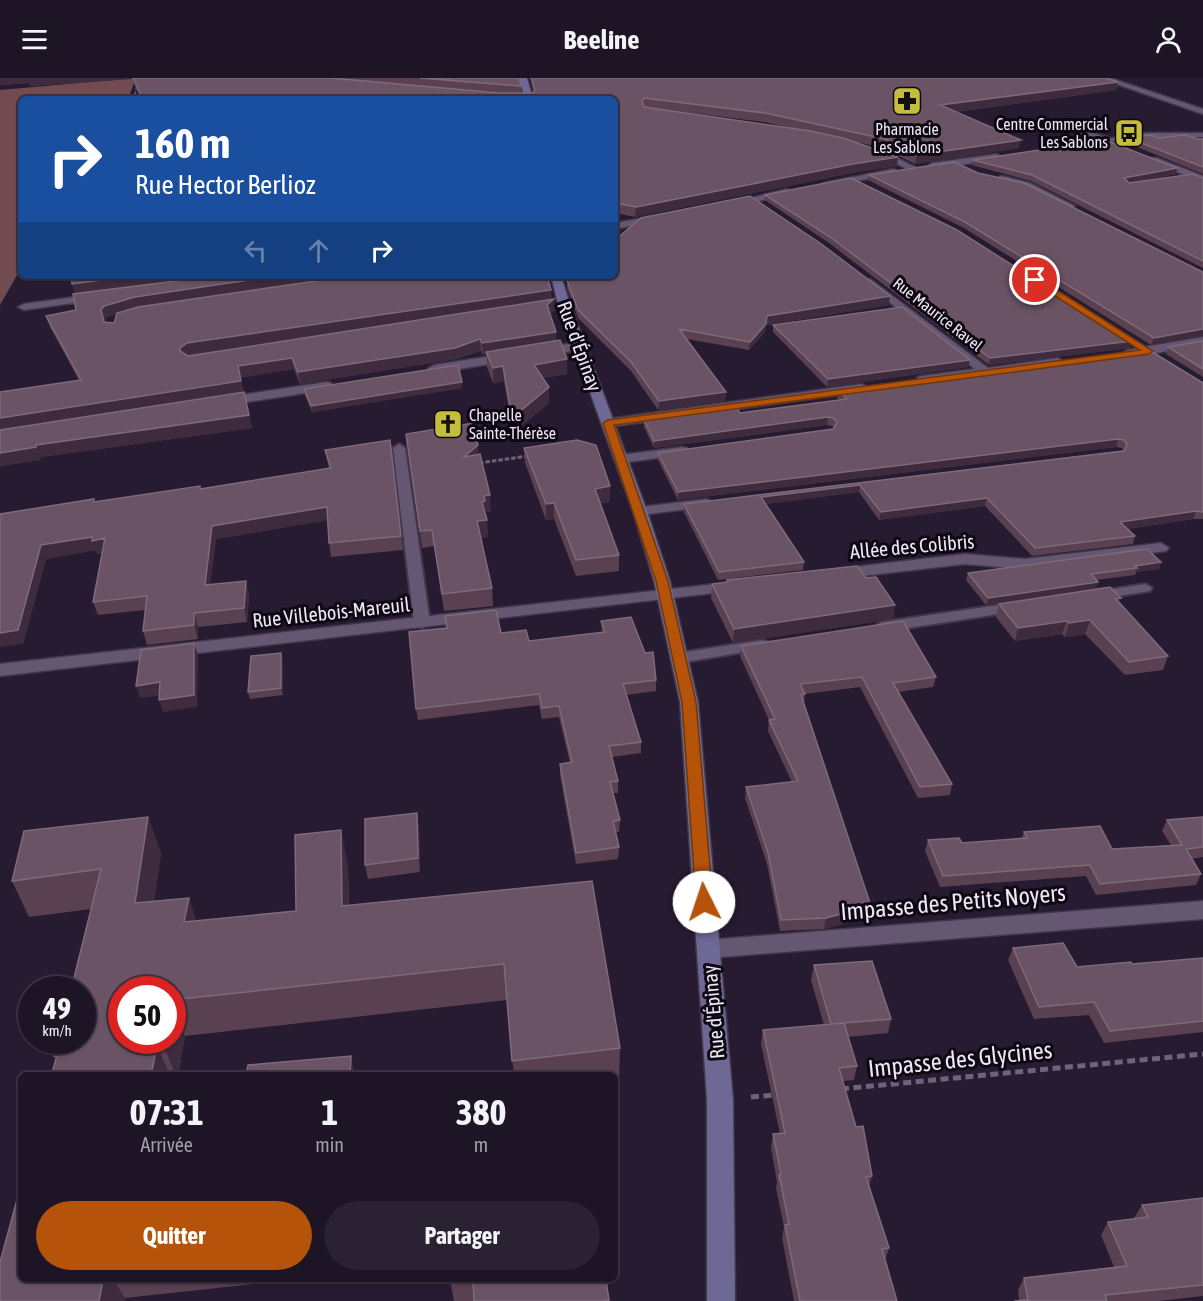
<!DOCTYPE html>
<html lang="fr">
<head>
<meta charset="utf-8">
<style>
  :root { --surface:#1d1426; --page:#2a2132; --text:#f1f3f6; --muted:#a09ea7; --line:#3b3343; --accent:#b45309 }
  body { margin:0; font-family:"Asap Condensed",sans-serif; background:var(--page); color:var(--text); height:100vh; display:flex; flex-direction:column; font-size:22px; white-space:nowrap }
  * { box-sizing:border-box; margin:0 }
  p { font-size:20px; color:var(--muted) }
  .icon { flex:none; width:33px; height:33px; fill:none; stroke:currentColor; stroke-width:2; stroke-linecap:round; stroke-linejoin:round }
  .map { position:relative; flex:1; overflow:hidden }
  .details { position:absolute; left:18px; top:994px; width:600px; height:210px; display:flex; flex-direction:column; background:var(--surface); border-radius:9px; box-shadow:0 2px 4px #0004,0 0 0 2px var(--line) }
  .details>* { flex:none }
  .banner { position:absolute; left:18px; top:18px; width:600px; height:183px; border-radius:9px; box-shadow:0 2px 4px #0004,0 0 0 2px var(--line); background:#1a4fa0; color:#fff; overflow:hidden }
  .speed { position:absolute; left:18px; top:898px; display:flex; gap:12px; font-size:30px; font-weight:700; text-align:center }
  .speed>* { display:grid; place-content:center; width:78px; height:78px; border-radius:50%; background:var(--surface); box-shadow:0 2px 4px #0004,0 0 0 2px var(--line); line-height:1 }
  .speed small { font-size:15px; font-weight:400 }
  .speed .limit { border:9px solid #d22; background:#fff; color:#111 }
  .pin { position:absolute; display:grid; place-items:center; width:51px; height:51px; color:#fff; margin:-26px; border:3px solid #fff; border-radius:50%; box-shadow:0 2px 6px #0007 }
  .me { position:absolute; width:66px; margin:-33px; rotate:356deg; stroke-linejoin:round; filter:drop-shadow(0 0 4px #0008) }
  .turn { display:flex; align-items:center; gap:21px; height:126px; padding:0 18px; font-size:27px }
  .turn .icon { width:78px; height:78px; stroke-width:2.5 }
  .turn b { display:block; font-size:42px; line-height:51px }
  .lanes { display:flex; align-items:center; height:57px; padding:0 18px; background:#0003; justify-content:center; gap:30px; direction:ltr }
  .lanes .off { opacity:.35 }
  .eta { display:flex; justify-content:space-evenly; align-items:center; height:102px; text-align:center }
  .eta b { font-size:36px; font-weight:700; line-height:42px }
  .primary-button { display:flex; gap:12px; margin-top:auto; padding:12px 18px }
  .primary-button a { flex:1; height:69px; border-radius:36px; background:var(--accent); color:#fff; font-size:24px; font-weight:700; line-height:69px; text-align:center }
  .primary-button a+a { background:var(--page); color:var(--text) }
  header { display:flex; justify-content:space-between; align-items:center; height:78px; padding:0 18px; background:var(--surface); font-size:27px; font-weight:700 }
  .map>svg:first-child { display:block }
  .forest { fill:#724b51 }
  .lines { fill:none; stroke-linecap:round; stroke-linejoin:round }
  .service-casing { stroke:#41374a; stroke-width:4 }
  .minor-casing { stroke:#41374a; stroke-width:3 }
  .tertiary-casing { stroke:#41374a; stroke-width:3 }
  .secondary-casing { stroke:#41374a; stroke-width:3 }
  .path-far2 { stroke:#6e6378; stroke-width:1.5; stroke-dasharray:3 1.5; stroke-linecap:butt }
  .path-far1 { stroke:#6e6378; stroke-width:3; stroke-dasharray:4.5 2; stroke-linecap:butt }
  .path { stroke:#6e6378; stroke-width:5; stroke-dasharray:8 4.5; stroke-linecap:butt }
  .service { fill:#655772; fill-rule:evenodd }
  .minor { fill:#655772; fill-rule:evenodd }
  .tertiary { fill:#655772; fill-rule:evenodd }
  .secondary { fill:#6d6894; fill-rule:evenodd }
  .wall { fill:#594152; fill-rule:evenodd }
  .shaded-wall { fill:#3e2b3e }
  .building { fill:#695364; stroke:#7e6a7b; stroke-width:1.5 }
  .route { fill:#b45309; stroke:#753606; stroke-width:1.5 }
  .labels { text-anchor:middle; dominant-baseline:central; stroke-width:6; stroke-linejoin:round; paint-order:stroke }
  .far-poi-label { font-size:16px; fill:#eee7f7; stroke:#0d0812; text-anchor:end }
  .far-street-label { font-size:16px; fill:#eee7f7; stroke:#0d0812 }
  .street-label { font-size:20px; fill:#eee7f7; stroke:#0d0812 }
  .near-street-label { font-size:24px; fill:#eee7f7; stroke:#0d0812 }
</style>
</head>
<body>
<header><svg class="icon" aria-label="menu" viewBox="0 0 24 24"><path d="M4 6h16M4 12h16M4 18h16"/></svg>Beeline<svg class="icon" aria-label="person" viewBox="0 0 24 24"><circle cx="12" cy="8" r="4"/><path d="M4 21q1-7 8-7t8 7"/></svg></header>
<div class="map">
<svg width="1203" height="1223" viewBox="0 0 1203 1223">
  <rect width="100%" height="100%" fill="#271b32"/>
  <path class="forest" d="M136,0L128,21H21V190L0,227V12Z"/>
  <g class="lines">
    <g class="service-casing">
      <path id="service" d="M1081,51L1108,60L1109,62L1105,64L1078,55Z
        M399,366L405,370L430,545L422,550L414,545L393,370Z
        M1145,506L1152,510L1150,513L1093,522L1086,518L1093,514Z
        M1020,524L1025,526L1028,529L1025,532L882,554L874,549L882,544Z
        M762,562L768,564L770,567L768,570L679,585L671,580L679,575Z"/>
    </g>
    <g class="minor-casing">
      <path id="minor" d="M1146,55H1203V59H1146L1065,70L1061,68Z
        M873,71H879L919,91L912,93L873,75Z
        M997,76L1001,79L1000,81L932,91L928,88L932,85Z
        M1151,80H1157L1203,98V104L1151,84Z
        M893,91L896,92V96L828,108L824,105Z
        M1002,98L1030,105L1075,128L1067,130L1024,109L999,103V99Z
        M787,111L792,114L790,116L732,129L727,126Z
        M660,137L663,138V142L615,151V145Z
        M870,201L988,290L1058,280L1064,284L1058,288L918,305L916,302L918,299L922,298L975,291L866,206V202Z
        M97,216L102,219L101,221L24,232L18,229L24,226Z
        M1203,259V267L1127,280L1121,276L1127,272Z
        M580,264L586,268L584,271L538,279L532,275L538,271Z
        M511,275L515,276V282L434,295L428,291L434,287Z
        M327,304L331,305L333,308L331,311L221,328L215,324L221,320Z
        M862,306L868,310L866,313L608,349L601,345L608,341Z
        M682,369L687,370L689,373L687,376L621,385L614,381L621,377Z
        M707,421L714,425L712,428L640,437L633,433L640,429Z
        M1161,465L1169,470L1166,473L1025,491L965,486L836,501L828,496L836,491L965,476L1025,481Z
        M734,504L740,506L742,509L740,512L0,598V586Z
        M1203,823V841L708,880L700,877L697,871L700,865L708,862Z"/>
    </g>
    <g class="tertiary-casing">
      <path id="tertiary" d="M1099,0H1110L1203,31V36Z"/>
    </g>
    <g class="secondary-casing">
      <path id="secondary" d="M519,0H527L533,21H525Z
        M551,198H561L570,226L647,433L670,503L698,624L733,1022L735,1223H707V1022L680,624L654,503L633,433L558,226Z"/>
    </g>
    <path class="path-far2" d="M134,21L137,7"/>
    <path class="path-far1" d="M479,385L528,378"/>
    <path class="path" d="M841,1011L1203,976
      M751,1019L776,1017"/>
    <use href="#service" class="service"/>
    <use href="#minor" class="minor"/>
    <use href="#tertiary" class="tertiary"/>
    <use href="#secondary" class="secondary"/>
  </g>
  <path class="wall" d="M0,0H519L521,8V15H533V14L532,8L531,1H530L529,0H1105L1118,4L1116,12L955,34L1019,70L915,86L883,70L852,63L897,88L852,95L635,139L615,135V21H141L132,1L30,8L29,5L0,7ZM409,7L506,15H499ZM644,29L764,44L795,51Z
    M1126,59L1203,61V96L1125,64Z
    M973,82L1177,90L1176,96L1128,105H1129L1203,100V190L1031,103L972,87Z
    M869,97L1203,195V258L1151,267L964,150L868,102Z
    M765,117L1131,270L989,287L829,165L765,122Z
    M567,202L889,227L766,247L765,254L749,272L687,261L726,314L725,323L658,332L631,293L578,240L567,210Z
    M75,216L552,222L555,232L550,236L556,254V263L567,296L543,300L549,309V325L513,355L504,303L493,305L487,289L486,276L483,277L481,273L456,281L300,306L294,291L240,299L252,350L41,379L40,382L0,388V314L79,302L50,249L46,238L76,232ZM117,236L114,245L104,244V243L107,239Z
    M773,247L968,289L827,309L773,254Z
    M1203,263V299L1166,276L1168,269Z
    M1203,305V441H1193L1127,451L1135,458L1133,466L1032,478L985,428L879,442L859,414L765,426L804,484L803,492L718,502L684,434V426L1124,372L1121,370L1116,369L678,422L658,382V375L833,351L834,350L832,348L827,347L654,370L644,349V342L666,339V335H740L840,322L837,320L838,312Z
    M462,310L312,334L305,317L304,311Z
    M390,362L403,472L331,479L329,465L327,442L216,461L210,506L249,516L247,544L198,549V561L147,567L143,553L145,532L98,537L93,524L102,475L97,476L95,472L46,481L23,566L0,436L200,411L329,391L325,372Z
    M524,370L610,408V424L600,425L619,477V493L576,498L554,441L546,442L525,385Z
    M408,372L479,377L491,434H486L488,459L480,460L492,510L493,528L444,533L434,468L422,470Z
    M1161,484L1159,491L1136,494L1135,497L1096,502L1098,504L1096,511L986,527L966,502L968,495Z
    M866,500L895,527L893,541L733,565L711,520L712,506L727,504V502Z
    M1120,525L1168,578L1163,592L1125,597L1085,556L1065,559L1062,556L1015,563L996,539L999,526Z
    M445,538L529,563L602,555L601,543L656,602V613L626,617L641,664V675L612,679L618,703V715H613L620,742L619,754H615L619,769L618,781L576,786L560,697V686L570,685L559,639L542,641L539,627L418,642L416,631L447,550Z
    M741,568L936,599L933,609L898,614L952,706L950,717L918,720L860,609L805,616L804,625L871,828L868,839L851,841L850,844L824,851L780,853L767,786L745,720L746,709L792,704L768,653L769,642L740,578Z
    M281,575L283,582V617L250,621L248,614Z
    M417,735L419,750L420,794L368,801L365,787Z
    M148,739L161,775L154,823L189,820L196,843L296,833L341,752L348,789L349,827L592,803L620,970L619,1006L615,1007V998H514L507,922L185,958L178,998H51L56,981L54,978L91,831L29,839L12,803ZM172,912V963H122Z
    M1203,739V779L1191,781L1201,796L1196,807L1096,817L1086,798L940,809L925,773L928,762L962,765L1022,760L1024,754L1112,771L1171,767L1162,753L1167,742Z
    M1013,870L1077,889L1132,886L1203,880V954L1104,965L1089,937L1034,941L1008,882Z
    M814,887L891,941L888,955L848,959L857,988L854,1002L843,1003L856,1049L872,1098L869,1109L889,1170L885,1182L897,1223H794L782,1160L784,1149L776,1110L777,1104L771,1070L773,1056H780L761,966L763,952L824,947L811,902Z
    M1203,1120V1218L1159,1223H1014L1019,1222L1018,1212L1024,1200L1114,1189L1101,1157L1108,1144L1135,1141L1134,1140L1142,1127Z
    M21,1202H291L125,1220Z
    M450,1202H606L609,1223H454Z"/>
  <path class="shaded-wall" d="M0,0H132V1L30,8L29,5L0,7Z
    M1118,4L1116,12L938,36L940,27Z
    M1021,62L1019,70L915,86L917,77Z
    M898,79L897,88L852,95L635,139L636,129L853,86Z
    M1177,90L1176,96L1122,106L1124,100Z
    M134,198H219L75,217L72,206Z
    M277,198H352L138,230L107,239L104,244L101,232L104,228L135,219Z
    M551,212L552,223L183,281L180,273V270L187,265Z
    M890,218L889,227L766,247L765,254L749,272L750,264L767,238Z
    M554,221L555,232L547,238V227Z
    M1203,251V258L1151,267L1154,260Z
    M556,254V265L486,274V276L483,277L482,265Z
    M480,261L481,273L456,281L300,306L298,294Z
    M1132,263L1131,270L989,287L990,280Z
    M292,280L294,291L240,300L238,288Z
    M567,281V296L535,302L534,287Z
    M970,282L968,289L827,309L828,301Z
    M503,288L504,303L493,305V290Z
    M241,303L244,315L0,353V340Z
    M462,304V310L312,334L311,328Z
    M549,309V325L513,355L512,340Z
    M726,314L725,323L658,332L659,323Z
    M249,337L252,350L41,379L40,382L0,388V375L36,367Z
    M828,339L827,347L654,370V363Z
    M1118,361L1116,369L678,422V414Z
    M478,367L479,383L464,379Z
    M860,407L859,414L760,427L761,419Z
    M610,408V424L595,426V411Z
    M490,417L491,434H486V440L482,424L484,418Z
    M987,420L985,428L879,442L881,434Z
    M554,425V441L546,442V426Z
    M327,429L329,442L216,461L208,521L205,507L212,448Z
    M1196,433L1193,441L1118,452L1120,444Z
    M487,442L488,459L478,460L477,443Z
    M92,459L105,460L109,474L97,476L95,472L46,481L23,566L0,569V555L41,467Z
    M1161,484L1159,491L1136,494L1137,490L1135,488Z
    M246,503L249,516L247,544L244,530Z
    M1098,504L1096,511L986,527L988,520Z
    M895,527L893,541L733,565L734,551Z
    M194,535L198,549V561L194,547Z
    M1090,542L1085,556L1065,559L1069,545Z
    M1067,543L1062,556L1015,563L1018,550Z
    M194,565L198,577L197,629L163,634L159,622Z
    M281,575L283,582V617L281,610Z
    M160,604L164,617L140,620L136,608Z
    M417,735L419,750L420,794L418,780Z
    M148,739L161,775L149,862L135,825Z
    M341,752L348,789L349,864L342,828Z
    M189,820L201,856L184,844Z
    M853,833L850,844L824,851L826,840Z
    M172,927L185,958L178,998H176L163,966V963H172Z
    M157,967L170,998H151Z
    M351,978L355,998H350Z
    M103,1202H114L125,1220V1223H99Z"/>
  <path class="building" d="M133,0H331L499,15H533L535,12L531,0H1105L1118,4L940,27L1021,62L917,77L885,61L765,35L644,20L642,23L644,29L810,53L843,60L898,79L853,86L636,129L615,125V21H143Z
    M420,0H519L521,8Z
    M1150,57L1159,60L1185,57L1198,61H1203V89L1126,59Z
    M1105,62L1177,90L1124,100L1129,105L1193,96L1203,100V183L1032,97L973,82Z
    M954,84L978,95L1024,105L1203,194V251L1154,260L965,144L869,97Z
    M851,100L957,152L1132,263L990,280L830,159L765,117Z
    M750,118L820,165L890,218L767,238L766,246L750,264L679,251L726,314L659,323L631,284L578,232L567,202L572,198H615V162L641,140Z
    M71,198H134L72,206Z
    M216,198H277L135,219L104,228L101,232L104,244L114,245L117,235L138,229L350,198H547L551,212L187,265L180,270V273L188,278L554,221L547,227L556,254L482,265L480,261L455,270L298,294L292,280L238,288L241,303L0,340V314L81,302L46,238L76,232L73,216Z
    M902,229L970,282L828,301L773,247Z
    M560,262L567,281L534,287L549,309L512,340L503,288L493,290L486,274Z
    M1203,263V291L1168,269Z
    M1149,272L1203,305V434L1196,433L1120,444L1135,458L1035,470L987,420L881,434L860,407L761,419L804,484L719,494L684,426L1124,373L1127,366L1124,362L1118,361L678,414L658,375L833,351L837,344L833,340L828,339L654,363L644,342L669,339L666,335L734,326L740,335L847,321L838,312Z
    M458,287L462,304L311,328L304,311Z
    M244,314L249,337L36,367V369L0,375V352Z
    M473,345L478,367L464,379L480,376L490,417L484,418L485,423L482,424L487,442L477,443L492,510L442,516L432,452L420,453L406,356Z
    M390,362L401,458L329,465L327,429L212,448L205,507L246,503L244,530L194,535V547L143,553L147,518L93,524L105,460L92,463V459L41,467L18,552L0,555V436L94,421V424L200,408V411L331,390L325,372Z
    M577,362L596,367L610,408L595,411L619,477L576,482L554,425L546,426L524,370Z
    M1147,471L1161,484L1135,488L1137,490L1091,496L1098,504L988,520L968,495Z
    M857,488L866,500L876,499L895,527L734,551L712,506L728,504L727,502Z
    M1110,509L1121,520L1116,521L1168,578L1129,584L1090,542L1069,545L1067,543L1018,550L999,526Z
    M496,532L501,555L526,552L529,563L605,554L601,543L631,539L645,575L653,574L656,602L623,606L641,664L609,668L618,703L610,704L620,742L613,743L619,769L576,775L560,686L572,684L559,628L542,630L539,616L416,631L409,554L447,550L445,538Z
    M903,543L936,599L893,605L952,706L920,709L862,599L800,606L805,616L801,617L871,828L853,830V833L826,840L781,842L768,775L746,709L798,703L769,642L775,641L741,568Z
    M194,565V617L159,622L160,604L136,608L141,572Z
    M281,575V610L248,614L251,578Z
    M417,735L418,780L365,787V741Z
    M148,739L135,825L189,820L184,844L296,833L295,757L341,752L342,828L592,803L620,970L512,983L504,886L172,922V912H122V963H163V966L157,967L151,998H51L57,977L54,978L58,963H82V912H71L101,791L12,803L24,753Z
    M1203,739V769L1186,771L1201,796L1100,806L1090,787L943,798L928,762L959,760L962,765L1027,760L1024,754L1100,748L1112,771L1182,767L1167,742Z
    M1063,865L1077,889L1131,884L1132,886L1203,880V943L1110,953L1094,924L1039,929L1013,870Z
    M872,883L891,941L831,946L814,887Z
    M844,945L857,988L839,990L856,1049L863,1048L872,1098L866,1099L889,1170L882,1171L897,1223H800L785,1147L789,1146L779,1097L781,1096L773,1056L785,1055L763,952Z
    M351,978L350,998H246L248,987Z
    M21,1107V1202H103L99,1223H0V1184Z
    M1203,1120V1207L1105,1217L1107,1223H1014L1028,1222L1024,1200L1127,1188L1108,1144L1148,1139L1142,1127Z
    M473,1202H606L609,1222L602,1223H474Z"/>
  <path class="route" d="M1033,200H1038L1153,273L1149,276L614,347L668,503L696,624L713,824L710,828L704,830L699,828L696,824L682,624L656,503L603,345L608,342L1140,272L1033,204Z"/>
  <defs>
    <g id="pharmacy-square" transform="scale(1.5)"><rect x="-9" y="-9" width="18" height="18" rx="4" fill="#c4bc3d" stroke="#0d0812"/><path d="M-2-6h4v4h4v4h-4v4h-4v-4h-4v-4h4Z" fill="#111"/></g>
    <g id="bus-square" transform="scale(1.5)"><rect x="-9" y="-9" width="18" height="18" rx="4" fill="#c4bc3d" stroke="#0d0812"/><path d="M-5-6H5V4H4V6H2V4H-2V6H-4V4H-5ZM-3.5-4V0h7V-4ZM-3.5 1.2v1.5H-2V1.2ZM2 1.2v1.5H3.5V1.2Z" fill="#111"/></g>
    <g id="church-square" transform="scale(1.5)"><rect x="-9" y="-9" width="18" height="18" rx="4" fill="#c4bc3d" stroke="#0d0812"/><path d="M-1.2-6h2.4v3.5h3.3v2.4h-3.3V6h-2.4V-.1h-3.3v-2.4h3.3Z" fill="#111"/></g>
  </defs>
  <g fill-rule="evenodd">
    <use href="#pharmacy-square" x="907" y="23"/>
    <use href="#bus-square" x="1129" y="55"/>
    <use href="#church-square" x="448" y="346"/>
  </g>
  <g class="labels">
    <g class="far-poi-label">
      <text x="1108" y="46">Centre Commercial<tspan x="1108" dy="18">Les Sablons</tspan></text>
      <text x="907" y="51" text-anchor="middle">Pharmacie<tspan x="907" dy="18">Les Sablons</tspan></text>
      <text x="469" y="337" text-anchor="start">Chapelle<tspan x="469" dy="18">Sainte-Thérèse</tspan></text>
    </g>
    <g class="far-street-label">
      <text transform="translate(938 236) rotate(38)">Rue Maurice Ravel</text>
    </g>
    <g class="street-label">
      <text transform="translate(580 268) rotate(70)">Rue d'Épinay</text>
      <text transform="translate(912 468) rotate(-5)">Allée des Colibris</text>
      <text transform="translate(331 534) rotate(-6)">Rue Villebois-Mareuil</text>
      <text transform="translate(713 934) rotate(-95)">Rue d'Épinay</text>
    </g>
    <g class="near-street-label">
      <text transform="translate(953 824) rotate(-5)">Impasse des Petits Noyers</text>
      <text transform="translate(960 981) rotate(-6)">Impasse des Glycines</text>
    </g>
  </g>
</svg>
<div class="speed"><div>49<small>km/h</small></div><div class="limit">50</div></div>
<div class="pin" style="left:1035px;top:202px;background:#d93025"><svg class="icon" aria-label="arrive" viewBox="0 0 24 24"><path d="M6 21V4h12l-3 4 3 4H6"/></svg></div>
<svg class="me" style="left:704px;top:824px" viewBox="-20 -20 40 40"><circle r="19" fill="#fff"/><path d="M0-13L10 11 0 6-10 11z" fill="#b45309"/></svg>
<div class="banner">
<div class="turn"><svg class="icon" aria-label="right" viewBox="0 0 24 24"><path d="M7 20v-9h11M14 6l5 5-5 5"/></svg><div><b>160 m</b>Rue Hector Berlioz</div></div>
<div class="lanes"><svg class="icon off" aria-label="left" viewBox="0 0 24 24"><path d="M17 20v-9H6M10 6l-5 5 5 5"/></svg><svg class="icon off" aria-label="ahead" viewBox="0 0 24 24"><path d="M12 20V5M6 11l6-6 6 6"/></svg><svg class="icon" aria-label="right" viewBox="0 0 24 24"><path d="M7 20v-9h11M14 6l5 5-5 5"/></svg></div>
</div>
<section class="details">
<div class="eta">
<div><b>07:31</b><p>Arrivée</p></div>
<div><b>1</b><p>min</p></div>
<div><b>380</b><p>m</p></div>
</div>
<div class="primary-button"><a>Quitter</a><a>Partager</a></div>
</section>
</div>
</body>
</html>
